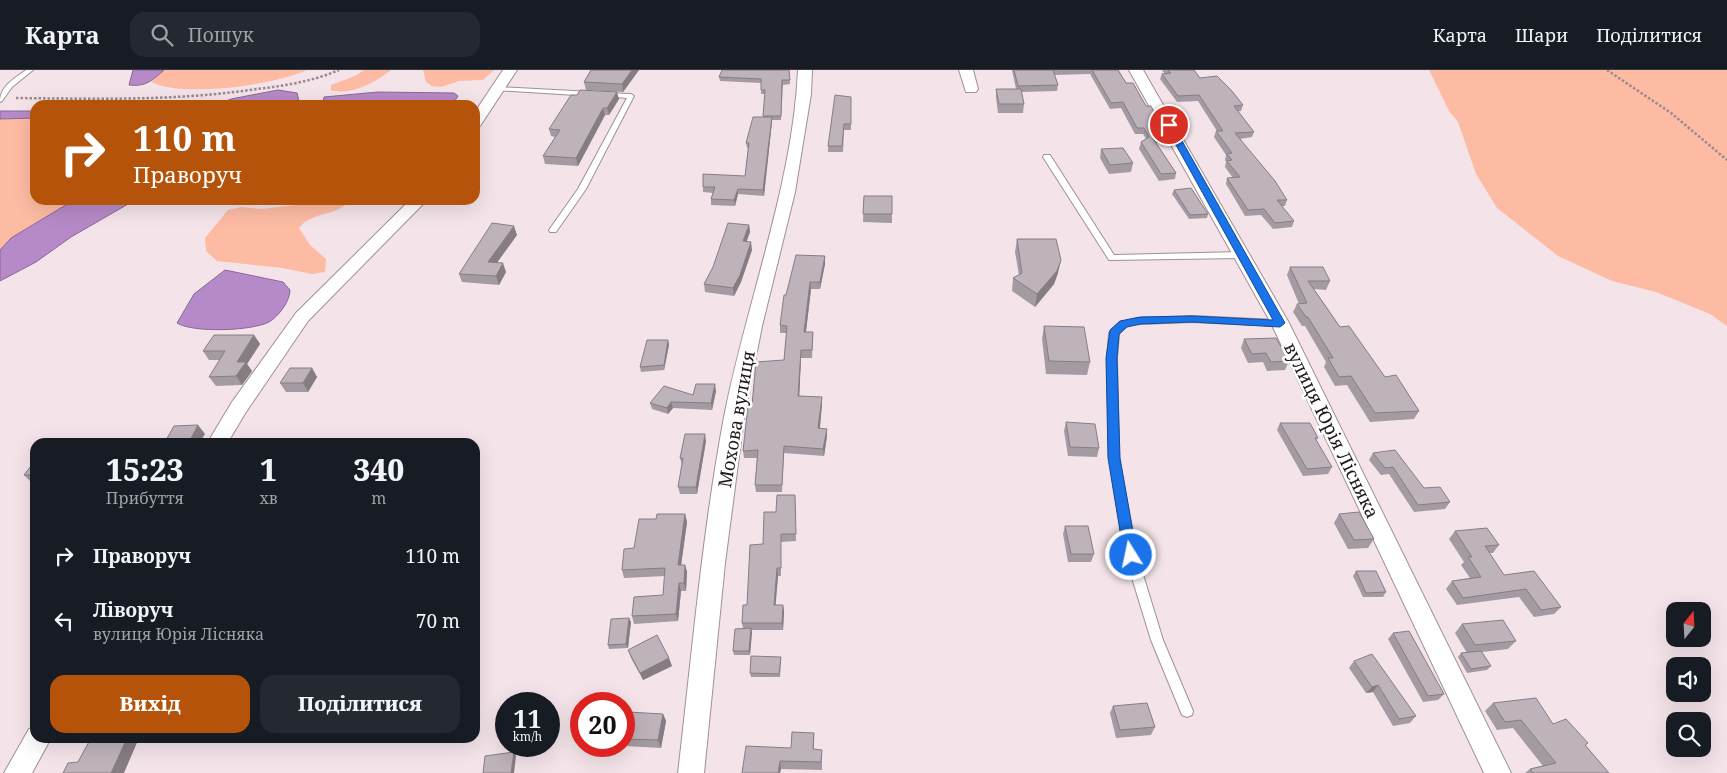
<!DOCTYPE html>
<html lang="uk">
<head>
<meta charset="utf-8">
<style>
  :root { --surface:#171b24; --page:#242831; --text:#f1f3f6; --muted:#9ea1a6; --line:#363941; --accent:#b45309 }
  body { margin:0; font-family:"Noto Serif",serif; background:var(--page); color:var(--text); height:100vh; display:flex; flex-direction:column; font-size:19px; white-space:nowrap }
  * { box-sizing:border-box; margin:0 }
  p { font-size:16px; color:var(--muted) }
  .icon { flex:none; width:28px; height:28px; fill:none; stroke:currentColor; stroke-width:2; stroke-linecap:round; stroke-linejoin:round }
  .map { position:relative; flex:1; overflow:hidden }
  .side { position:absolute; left:30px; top:368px; width:450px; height:305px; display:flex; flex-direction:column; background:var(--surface); border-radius:15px; box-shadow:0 5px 20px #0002 }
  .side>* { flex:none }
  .top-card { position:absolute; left:30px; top:30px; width:450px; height:105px; border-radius:15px; box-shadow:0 5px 20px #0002; background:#b45309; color:#fff; overflow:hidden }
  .needle { width:32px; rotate:18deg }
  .buttons { position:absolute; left:1666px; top:532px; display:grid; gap:10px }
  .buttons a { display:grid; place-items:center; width:45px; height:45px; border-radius:10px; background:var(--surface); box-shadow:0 5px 20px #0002; font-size:25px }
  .speed { position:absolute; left:495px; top:622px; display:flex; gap:10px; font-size:25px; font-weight:700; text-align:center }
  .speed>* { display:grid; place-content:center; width:65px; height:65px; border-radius:50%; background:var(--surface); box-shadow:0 5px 20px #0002; line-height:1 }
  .speed small { font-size:12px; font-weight:400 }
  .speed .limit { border:8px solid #d22; background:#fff; color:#111 }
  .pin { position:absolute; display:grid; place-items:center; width:42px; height:42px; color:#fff; margin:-21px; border:2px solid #fff; border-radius:50%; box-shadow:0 1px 5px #0007 }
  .me { position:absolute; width:55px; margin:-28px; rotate:350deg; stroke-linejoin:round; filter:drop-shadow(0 0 4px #0008) }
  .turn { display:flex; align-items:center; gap:18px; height:105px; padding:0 20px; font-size:22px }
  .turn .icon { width:65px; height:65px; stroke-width:2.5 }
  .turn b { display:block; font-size:35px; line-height:42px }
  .eta { display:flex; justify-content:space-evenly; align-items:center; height:85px; text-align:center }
  .eta b { font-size:30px; font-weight:800; line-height:35px }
  .cta { display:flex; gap:10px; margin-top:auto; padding:10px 20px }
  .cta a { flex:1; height:58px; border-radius:15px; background:var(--accent); color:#fff; font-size:20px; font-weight:800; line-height:58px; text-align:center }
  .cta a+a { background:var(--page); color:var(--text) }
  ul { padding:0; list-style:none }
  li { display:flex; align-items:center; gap:15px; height:65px; padding:0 20px }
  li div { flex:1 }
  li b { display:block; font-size:19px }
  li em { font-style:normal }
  header { display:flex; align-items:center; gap:30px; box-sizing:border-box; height:70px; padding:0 25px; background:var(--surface); border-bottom:1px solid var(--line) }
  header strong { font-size:24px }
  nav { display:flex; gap:28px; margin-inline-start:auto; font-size:18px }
  .search { width:350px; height:45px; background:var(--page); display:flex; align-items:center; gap:12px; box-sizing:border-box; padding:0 18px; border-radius:15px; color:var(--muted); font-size:19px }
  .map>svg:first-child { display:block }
  .green { fill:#fdbba4 }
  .water { fill:#b68ac8; stroke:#896894 }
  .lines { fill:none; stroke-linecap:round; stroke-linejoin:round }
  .lane-casing { stroke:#9f9094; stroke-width:2 }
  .street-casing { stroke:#9f9094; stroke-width:2 }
  .path { stroke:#968b8f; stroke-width:2.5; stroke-dasharray:2.5 2; stroke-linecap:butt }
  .lane { fill:#fff; fill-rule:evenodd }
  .street { fill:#fff; fill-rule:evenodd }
  .wall { fill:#a49aa1 }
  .shaded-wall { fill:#867d83 }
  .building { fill:#bfb3bb; stroke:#867d83 }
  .route { fill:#1a73e8; stroke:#114b97 }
  .labels { text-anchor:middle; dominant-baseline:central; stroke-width:5; stroke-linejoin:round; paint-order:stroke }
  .street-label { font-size:18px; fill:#201a1c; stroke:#fff }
</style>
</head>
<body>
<header>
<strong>Карта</strong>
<div class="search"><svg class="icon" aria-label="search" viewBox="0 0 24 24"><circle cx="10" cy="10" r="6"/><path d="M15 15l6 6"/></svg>Пошук</div>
<nav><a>Карта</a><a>Шари</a><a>Поділитися</a></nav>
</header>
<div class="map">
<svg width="1727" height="703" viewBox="0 0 1727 703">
  <rect width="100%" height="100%" fill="#f4e4e9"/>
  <path class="green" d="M164,0H307C275,15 182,28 151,12Z
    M364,0H391C376,12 351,26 331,20V15L355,6Z
    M423,0H494L483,10L459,11L441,17L432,16L426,12Z
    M1429,0H1727V256L1710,244L1656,222L1612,211L1558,186L1497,138L1476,104L1458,52L1449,41Z
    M35,48V130H74L11,168L0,180V49Z
    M341,130L345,135C331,146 310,143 299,158L310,175L326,189L325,202L312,204L282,198L217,191L206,181L205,168L228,140L241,137L261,139Z"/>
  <path class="water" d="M133,0H164C152,11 145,17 129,15Z
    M278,20L297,23L299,31L296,35H155H216L231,29Z
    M378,22L454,23L458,26L452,35L323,32L324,27Z
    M0,41H35V48L0,49Z
    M74,130H135L71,167L36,192L0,211V180L11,168Z
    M225,200L283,212L290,220C290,231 279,246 269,252C252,261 193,263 177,253L194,224Z"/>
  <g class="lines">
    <g class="lane-casing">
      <path id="lane" d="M26,0H33L12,17L2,31L0,32C0,16 14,9 26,0Z
        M498,17L592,22L595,24L592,26L496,20L495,19Z
        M606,23L631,24L634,26L586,119L556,162H550L549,160L578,119L627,28L604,26V24Z
        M1044,85H1050L1114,185L1241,182L1245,185L1241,188L1109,190L1043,87Z
        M1192,246L1280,250L1285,253L1280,256L1192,252L1140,254L1126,256L1119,264L1117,288L1119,388L1137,485L1163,570L1193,641L1192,645L1187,647L1182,645L1151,570L1125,485L1109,388L1107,288L1109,263L1120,252L1140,248Z"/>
    </g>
    <g class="street-casing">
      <path id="street" d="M503,0H517L480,56L475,57V42Z
        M798,0H812L811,24L795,122L762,256L744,348L725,493L704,703H678C692,585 702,464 724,347C746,234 793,114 798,0Z
        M959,0H973L978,19L976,22H966Z
        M1129,0H1143L1289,253L1511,703H1484L1271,253Z
        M410,130H427L308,251L246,342L228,372H208L232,332L296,243Z
        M35,657V668H51L32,703H4L29,659Z"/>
    </g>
    <path class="path" d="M1607,0L1671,43L1727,90
      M16,28C97,29 177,31 257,19C284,16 314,11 339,0"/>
    <use href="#lane" class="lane"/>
    <use href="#street" class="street"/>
  </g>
  <path class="wall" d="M591,0H639L623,22L586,20L584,12Z
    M789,0L790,14L783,15L781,50H772L764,126L738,124L735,136L711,135V129L713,123L703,122V117L745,106L748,78H747L746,73L763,47L765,24H761V13L720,11L719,7Z
    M1012,0H1118L1126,13L1146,36L1167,66L1166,72L1156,73L1176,103L1175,109L1159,111L1139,79L1141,72L1146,69L1143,64H1135L1121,38L1110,39L1090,4L1054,5L1058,15L1057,21L1021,22L1024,34L1023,43H998L996,27V19H1016Z
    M1162,0H1194L1200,8L1243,35L1241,41H1238L1254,62L1252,67L1240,69L1287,130L1285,136H1282L1294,151L1292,157L1273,159L1261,145L1245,146L1226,114L1227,108H1233L1225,97L1226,92L1225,90L1226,85L1214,67L1216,61H1217L1198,31L1177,32L1160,9L1162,4H1165Z
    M851,27V60H844L843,82H828V76Z
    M619,29L609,45H605L578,96L545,94L543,86L555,67L551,66L549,59Z
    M1101,79L1133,93L1131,102L1109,104L1100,88Z
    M1174,120L1208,144L1207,148L1189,149L1172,124Z
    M864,126L892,144V153L863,152Z
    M749,155L750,162L746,172L752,180L741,212L734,226L705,222L704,214Z
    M517,165L497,192L506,202L499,215L462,212L459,204Z
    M1017,169L1058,203L1054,214L1035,237L1012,221L1013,208L1019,205L1015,182Z
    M825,186V194L820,219H811L806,262H813V269L812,288H801L799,326L822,327V334L820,358L827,359V366L824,386L784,383L782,422H756L755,415L757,388H744L743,381L752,335L784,290L787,263H780V255L786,225Z
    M1290,197L1330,211L1326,220L1314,219L1340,257L1385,307L1419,341L1414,349L1370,352L1347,315L1335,316L1324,297L1326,292L1305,256H1302L1293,242L1297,234H1299L1287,205Z
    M1044,256L1090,292L1087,305L1046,304L1042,269Z
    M254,265L260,274L247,294L252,301L242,315L216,316L209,307L220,290H209L203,281Z
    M1244,269L1289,291L1285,300L1267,301L1263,292L1248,293L1241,278Z
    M668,270L669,275L664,300L641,302L640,297Z
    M312,298L317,307L308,322H286L280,313Z
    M716,321L712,340L673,338L668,344L652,339L650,333Z
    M1066,352L1099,378L1097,387L1068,386L1064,361Z
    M1280,353L1318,368L1316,370L1332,397L1328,404L1303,406L1277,360Z
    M706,371L697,424H680L678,417L682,395L680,388Z
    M1373,383L1424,418L1450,432L1445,439L1414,442L1389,404L1381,405L1369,390Z
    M35,391V414L32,413L24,405Z
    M795,425L796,471L781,472V506H778L775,535H783L784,542L783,560H752L750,585H734L733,581L743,558L742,553L763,474Z
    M685,444L687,452L681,495H685L687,502L686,521H681L678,551L634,554L632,546L663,525L665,506L624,508L622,500L634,478L656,449Z
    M1339,444L1374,469L1368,478L1348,479L1334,453Z
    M1065,456L1094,484L1091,492H1068L1063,464Z
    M1455,461L1499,475L1493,483H1489L1504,505L1561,537L1554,544L1534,547L1519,527L1457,535L1446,519L1452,511L1470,508L1461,495L1464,492L1449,469Z
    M1356,501L1386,522L1383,527H1363L1353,506Z
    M631,552L628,578L609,579L608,575Z
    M1462,554L1516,571L1508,579L1482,582L1491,596L1487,600L1467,603L1458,587L1461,583H1467L1455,563Z
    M1393,563L1444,624L1438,630L1423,632L1388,569Z
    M628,580L672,596L643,610L631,588Z
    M781,587V591L780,607H751L750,603Z
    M1354,591L1416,646L1410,653L1393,656L1373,622L1366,623L1349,598Z
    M1493,633L1553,654L1585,675L1609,703H1525L1530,699L1543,696L1513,658L1497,660L1485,641Z
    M1113,636L1155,657L1151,665L1116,668L1110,643Z
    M663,644L666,651L661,678L625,676L624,673V661Z
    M814,663V680L822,687V700L781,699L780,703H742L791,678Z"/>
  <path class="shaded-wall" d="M632,0H639L623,22L622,14Z
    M617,22L619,29L609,45L607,38Z
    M603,38L605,45L578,96L576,88Z
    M772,47V52L764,126L763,120Z
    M738,119V124L735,136L734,130Z
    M749,155L750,162L744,179L743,171Z
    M514,156L517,165L491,201L488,192Z
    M751,172L752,180L741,212L734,226L733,218Z
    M825,186V194L820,219V212Z
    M1061,190L1058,203L1054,214L1035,237L1037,224Z
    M503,193L506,202L499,215L496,206Z
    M810,212L811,219L805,269L804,262Z
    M254,265L260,274L247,294L252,301L242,315L236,306L237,292Z
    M668,270L669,275L664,300V295Z
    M801,280V288L799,333L798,326Z
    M312,298L317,307L308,322L303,313Z
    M715,314L716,321L712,340L711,333Z
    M822,327V334L819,366L818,358Z
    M671,332L673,338L668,344L667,338Z
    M198,355L205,364L200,372H189Z
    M827,359V366L824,386L823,379Z
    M705,364L706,371L697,424L696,417Z
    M685,444L687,452L680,503L678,495Z
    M685,495L687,502L686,521L684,513Z
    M777,498L778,506L775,543L774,535Z
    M679,513L681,521L678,551L676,544Z
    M783,535L784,542L783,560L782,553Z
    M629,548L631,552L628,578L626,574Z
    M751,558L752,563L750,585L749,581Z
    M669,588L672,596L643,610L640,603Z
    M1378,615L1373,622L1366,623L1372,617Z
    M663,644L666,651L661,678L658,670Z
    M127,668H139L124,703H111Z
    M514,682L516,686L514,703H511Z
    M780,691L781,699L780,703H778Z"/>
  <path class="building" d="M591,0H632L622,14L584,12Z
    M722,0H789L790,10H782L781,46H763L765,20H761V9L719,7Z
    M1014,0H1053L1058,15L1018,16Z
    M1092,0H1118L1126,13H1133L1146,36H1151L1167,66L1152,67L1176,103L1161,104L1141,72L1149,67L1144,58H1137L1123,32L1111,33Z
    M1168,0H1194L1200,8L1217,6L1232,21L1243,35L1234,36L1254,62L1235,63L1275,111L1287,130H1277L1294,151L1275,153L1264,139L1248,140L1227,108L1240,107L1227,91L1232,90L1227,84L1232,83L1216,61H1223L1199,25L1178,26L1162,4L1171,3Z
    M996,19H1021L1024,34H999Z
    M580,20L617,22L607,38H603L576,88L543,86L560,60L549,59L571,25H577Z
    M835,25L851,27V54H844L842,76H828Z
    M753,47H772L763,120L738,119L734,130L711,129L715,117H703V104L745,106L749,73H746Z
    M1123,78L1133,93L1110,95L1101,79Z
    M1191,118L1208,144L1190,145L1174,120Z
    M864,126H892V144H863Z
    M492,153L514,156L488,192L503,193L496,206L459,204Z
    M728,153L749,155L743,171L751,172L740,205L733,218L704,214L713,197Z
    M1017,169H1056L1061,190L1057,201L1037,224L1013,208L1022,203Z
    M796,185L825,186L820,212H810L804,262H813L812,280H801L798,326L822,327L818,358L827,359L823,379L784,376L782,415H755L758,380L743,381L748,335H752L756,292L784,290L787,256L780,255L784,225H786Z
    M1290,197H1323L1330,211H1308L1340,257L1349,256L1385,307L1396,305L1419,341L1375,343L1351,306L1339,307L1328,288H1333L1308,247H1306L1297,234L1307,233Z
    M1044,256L1084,257L1090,292L1049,291Z
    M214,265H254L237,292H246L236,306L209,307L225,281H203Z
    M1276,268L1289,291L1271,292L1266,283L1252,284L1244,269Z
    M647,270H668L664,295L640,297Z
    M290,298H312L303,313H280Z
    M696,314H715L711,333L671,332L667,338L650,333L664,316L693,325Z
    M1066,352L1095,354L1099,378L1070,377Z
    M1280,353H1310L1318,368H1315L1332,397L1307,399Z
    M198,355L189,372H165L174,356Z
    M685,364H705L696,417H678L683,388H680Z
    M1395,380L1424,418L1440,417L1450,432L1418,435L1393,397L1385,398L1373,383Z
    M35,391V405H24Z
    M777,425H795L796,464H781V498H777L774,535H783L782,553H742L743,535H747L750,475L763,474L764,442H776Z
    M1359,442L1374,469L1354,470L1339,444Z
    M657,444H685L678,495H685L684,513H679L676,544L632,546L634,527L663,525L665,498L622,500L624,479L634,478L639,449H656Z
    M1065,456H1088L1094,484H1071Z
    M1487,458L1499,475L1485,476L1504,505L1534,501L1561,537L1541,540L1526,519L1463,528L1452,511L1481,507L1468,487H1472L1455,461Z
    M1356,501H1376L1386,522L1366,523Z
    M629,548L626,574L608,575L611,549Z
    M1503,550L1516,571L1475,575L1462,554Z
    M751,558L749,581H733L735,559Z
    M1409,561L1444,624L1428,626L1393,563Z
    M657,565L669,588L640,603L628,580Z
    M1481,581L1491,596L1471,599L1461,583Z
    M1372,584L1416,646L1399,649L1378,615L1372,617L1354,591Z
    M751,586L781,587L779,604L750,603Z
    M1536,628L1553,654L1566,649L1588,673L1585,675L1609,703H1533L1530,699L1556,693L1521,650L1505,652L1493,633Z
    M1147,633L1155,657L1120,660L1113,636Z
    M628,642L663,644L658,670L624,669V661Z
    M792,662L814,663L813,679L822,680L821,692L780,691L778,703H742L746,676L791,678Z
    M91,668H127L111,703H63L68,693L78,692Z
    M514,682L511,703H483L485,686Z"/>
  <path class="route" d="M1166,53L1173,55L1285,253L1280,257L1192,252L1140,254L1127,257L1119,264L1117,288L1120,388L1137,485L1131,490L1124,485L1108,388L1106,288L1110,260L1120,251L1140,247L1192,246L1273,250L1165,55Z"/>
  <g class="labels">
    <g class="street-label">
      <text transform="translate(736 349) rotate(-80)">Мохова вулиця</text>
      <text transform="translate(1332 360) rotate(64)">вулиця Юрія Лісняка</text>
    </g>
  </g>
</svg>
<div class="buttons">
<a><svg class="needle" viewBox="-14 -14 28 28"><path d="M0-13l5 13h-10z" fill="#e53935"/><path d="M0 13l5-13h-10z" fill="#9ea1a6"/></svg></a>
<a><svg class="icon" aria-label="sound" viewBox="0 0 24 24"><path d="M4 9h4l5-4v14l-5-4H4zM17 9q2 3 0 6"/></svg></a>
<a><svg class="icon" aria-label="search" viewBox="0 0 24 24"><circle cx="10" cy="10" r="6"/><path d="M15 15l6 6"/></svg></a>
</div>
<div class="speed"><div>11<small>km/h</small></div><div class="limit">20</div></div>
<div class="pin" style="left:1169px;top:55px;background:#d93025"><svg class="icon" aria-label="arrive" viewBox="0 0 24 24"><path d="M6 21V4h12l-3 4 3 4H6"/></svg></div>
<svg class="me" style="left:1131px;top:485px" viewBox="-20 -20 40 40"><circle r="17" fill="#1a73e8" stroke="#fff" stroke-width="3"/><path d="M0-11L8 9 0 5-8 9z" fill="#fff"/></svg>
<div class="top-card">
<div class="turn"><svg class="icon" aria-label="right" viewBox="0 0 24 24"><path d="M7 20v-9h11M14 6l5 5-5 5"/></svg><div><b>110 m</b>Праворуч</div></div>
</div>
<section class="side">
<div class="eta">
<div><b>15:23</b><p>Прибуття</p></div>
<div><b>1</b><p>хв</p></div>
<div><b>340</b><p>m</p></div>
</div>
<ul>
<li><svg class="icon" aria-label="right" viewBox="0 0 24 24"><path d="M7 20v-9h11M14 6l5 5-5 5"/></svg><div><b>Праворуч</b></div><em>110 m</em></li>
<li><svg class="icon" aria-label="left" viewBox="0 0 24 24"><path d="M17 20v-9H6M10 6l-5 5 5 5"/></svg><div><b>Ліворуч</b><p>вулиця Юрія Лісняка</p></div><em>70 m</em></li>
</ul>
<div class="cta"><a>Вихід</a><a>Поділитися</a></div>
</section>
</div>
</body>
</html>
